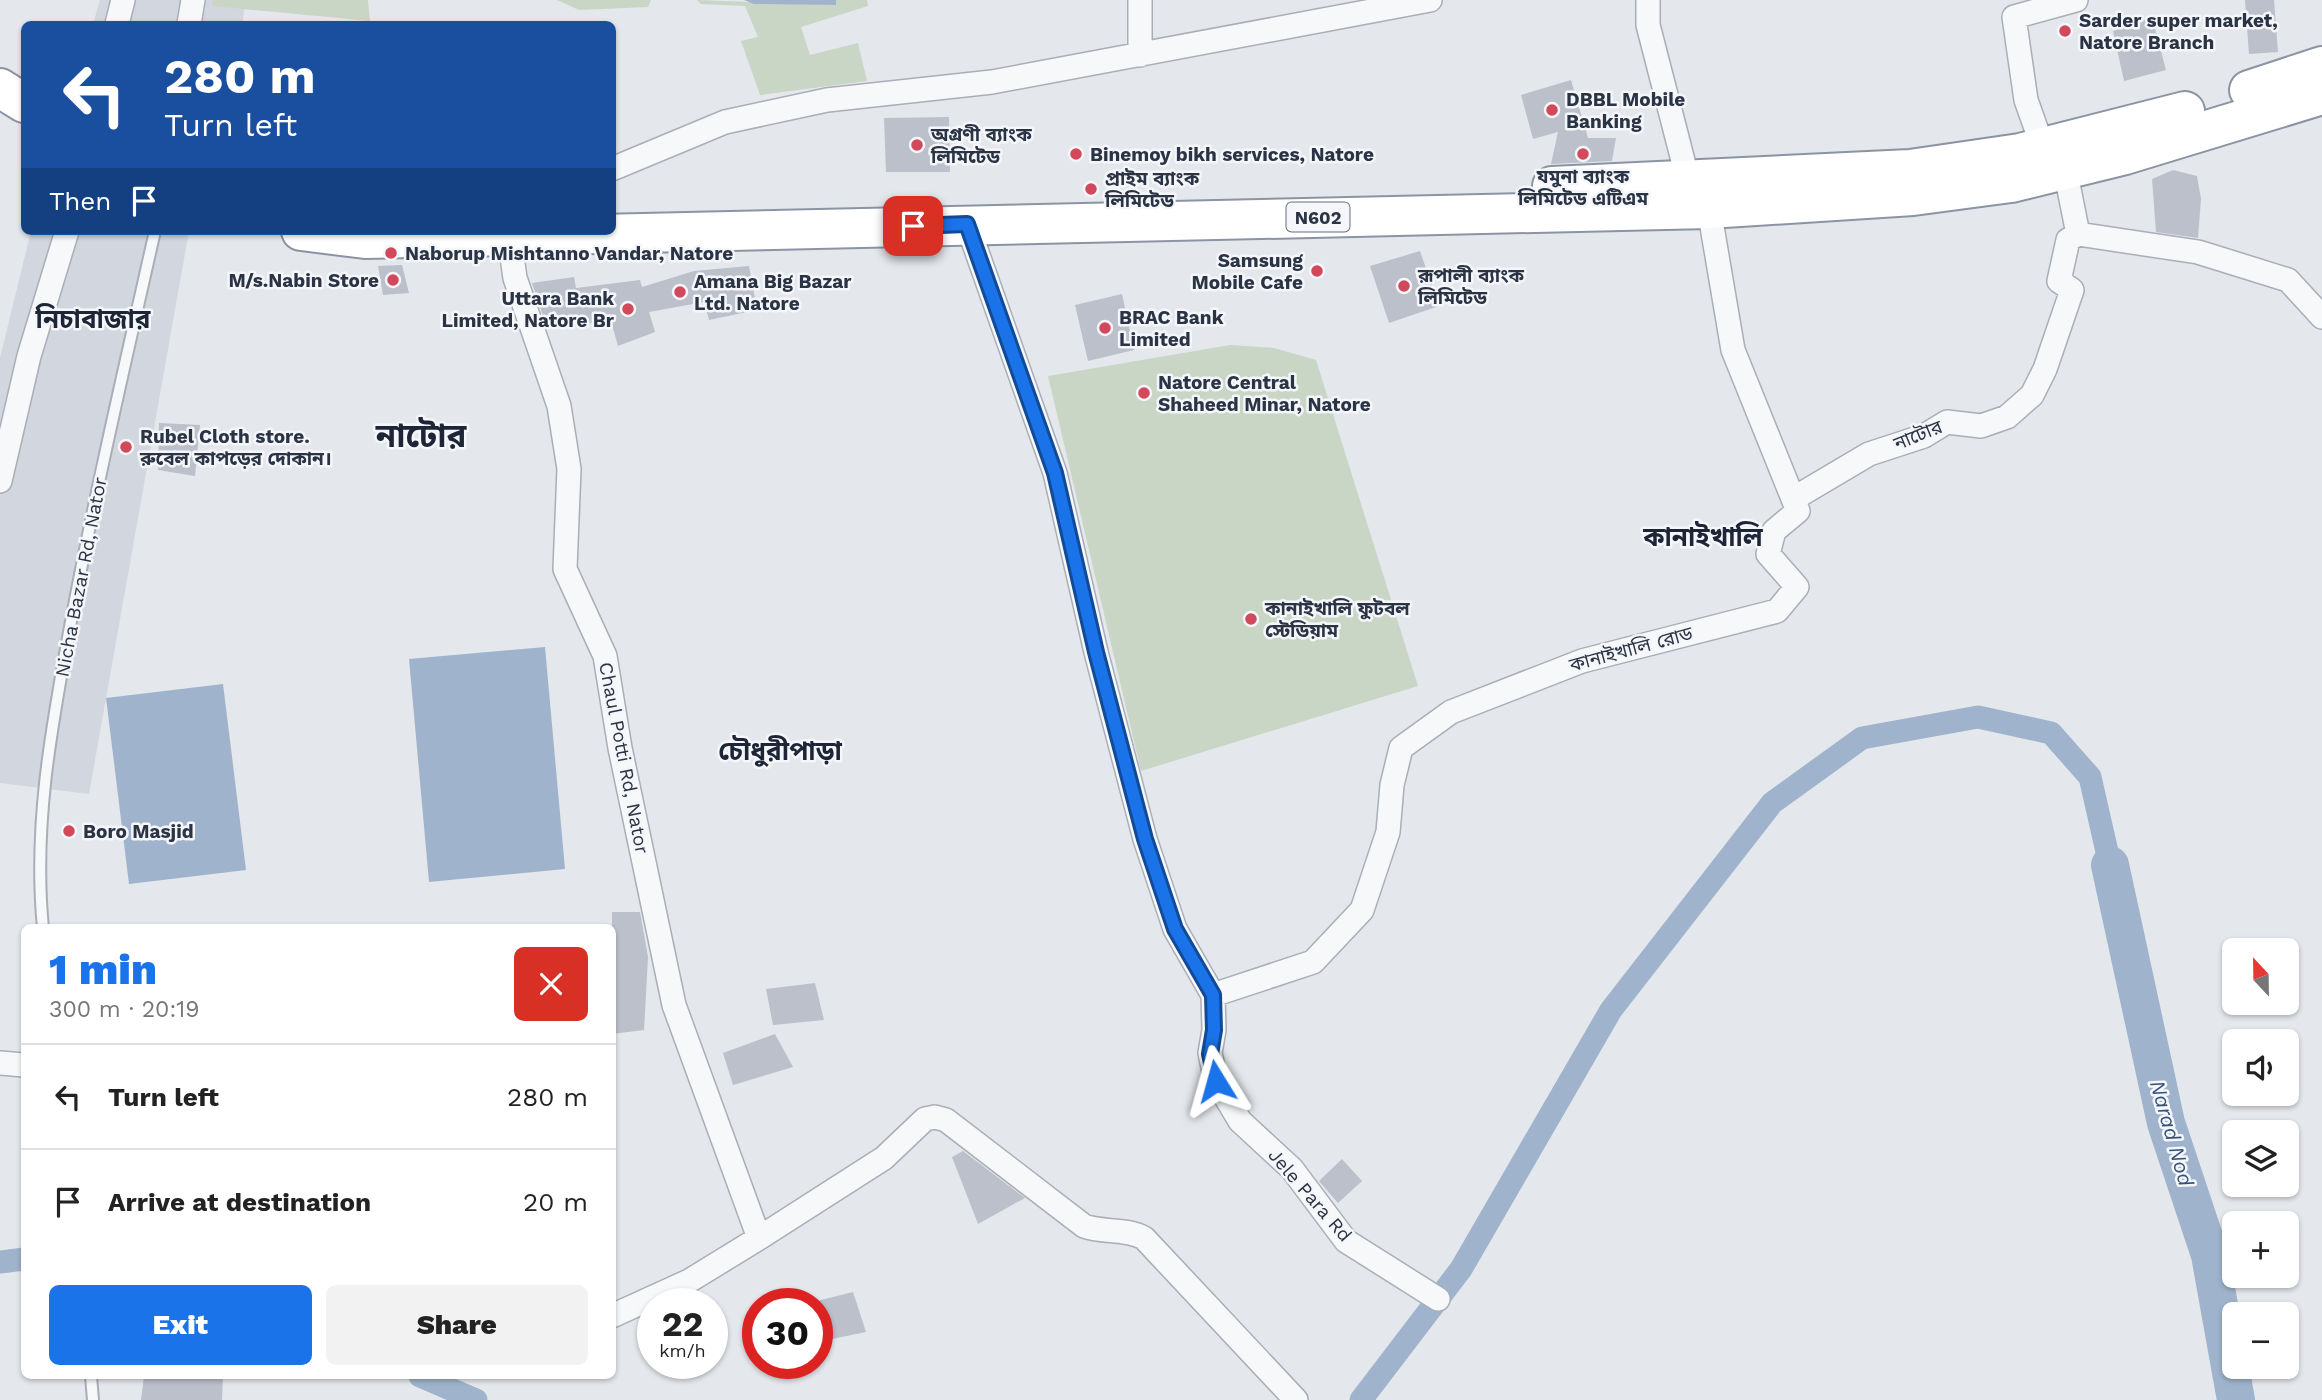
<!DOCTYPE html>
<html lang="en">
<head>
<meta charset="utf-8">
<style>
  :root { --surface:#fff; --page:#f2f2f2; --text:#222; --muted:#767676; --line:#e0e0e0; --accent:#1a73e8 }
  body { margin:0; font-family:"Work Sans","Noto Sans Bengali",sans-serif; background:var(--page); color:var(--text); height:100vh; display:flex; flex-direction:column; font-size:26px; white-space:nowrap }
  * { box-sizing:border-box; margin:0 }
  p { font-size:23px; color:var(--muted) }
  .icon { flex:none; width:38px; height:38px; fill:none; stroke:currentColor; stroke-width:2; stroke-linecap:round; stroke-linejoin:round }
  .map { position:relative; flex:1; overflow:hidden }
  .side { position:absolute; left:21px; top:924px; width:595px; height:455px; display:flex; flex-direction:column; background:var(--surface); border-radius:10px; box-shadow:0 2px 5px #0004 }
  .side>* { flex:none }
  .hud { position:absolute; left:21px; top:21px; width:595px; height:214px; border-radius:10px; box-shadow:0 2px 5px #0004; background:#1a4fa0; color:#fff; overflow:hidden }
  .needle { width:46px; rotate:338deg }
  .fabs { position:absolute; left:2222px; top:938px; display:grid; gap:14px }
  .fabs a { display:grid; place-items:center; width:77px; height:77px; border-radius:10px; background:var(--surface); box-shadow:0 2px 5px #0004; font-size:35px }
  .speed { position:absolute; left:637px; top:1288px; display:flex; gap:14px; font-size:35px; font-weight:700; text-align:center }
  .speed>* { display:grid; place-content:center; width:91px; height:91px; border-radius:50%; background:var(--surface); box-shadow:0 2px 5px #0004; line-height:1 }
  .speed small { font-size:18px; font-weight:400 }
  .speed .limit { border:10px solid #d22; background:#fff; color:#111 }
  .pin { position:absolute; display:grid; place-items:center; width:60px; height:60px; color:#fff; margin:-30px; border-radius:14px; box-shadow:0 4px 10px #0006 }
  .me { position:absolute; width:77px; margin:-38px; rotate:352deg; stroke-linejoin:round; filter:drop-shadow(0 0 5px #0008) }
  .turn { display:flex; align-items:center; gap:24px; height:147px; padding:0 28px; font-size:32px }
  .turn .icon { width:91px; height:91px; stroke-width:2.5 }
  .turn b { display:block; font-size:49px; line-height:60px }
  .then { display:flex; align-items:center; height:66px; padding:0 28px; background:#0003; gap:14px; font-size:26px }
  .round { display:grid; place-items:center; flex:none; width:74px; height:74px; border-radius:10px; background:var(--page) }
  .headline { display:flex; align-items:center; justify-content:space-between; height:119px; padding:0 28px }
  h1 { font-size:42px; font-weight:800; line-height:52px; color:var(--accent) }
  .action { display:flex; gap:14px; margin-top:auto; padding:14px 28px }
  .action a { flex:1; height:80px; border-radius:10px; background:var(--accent); color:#fff; font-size:28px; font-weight:800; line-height:80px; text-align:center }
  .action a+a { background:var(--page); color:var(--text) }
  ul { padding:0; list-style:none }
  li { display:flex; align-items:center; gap:21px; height:105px; padding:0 28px; border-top:2px solid var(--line) }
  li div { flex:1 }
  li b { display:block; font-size:26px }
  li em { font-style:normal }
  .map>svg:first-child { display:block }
  .built { fill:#d2d6de }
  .green { fill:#c9d6c5 }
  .water { fill:#9fb4cc }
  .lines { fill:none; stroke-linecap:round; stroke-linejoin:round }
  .canal { stroke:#9fb4cc; stroke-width:23 }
  .river { stroke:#9fb4cc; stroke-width:38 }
  .building { fill:#bbc0ca }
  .lane-casing { stroke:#a9aeb7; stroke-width:14 }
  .street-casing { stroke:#a9aeb7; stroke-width:26 }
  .highway-casing { stroke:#8b94a3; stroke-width:42 }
  .lane { stroke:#f7f8fa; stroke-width:10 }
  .street { stroke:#f7f8fa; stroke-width:23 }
  .highway { stroke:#fff; stroke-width:38 }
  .route-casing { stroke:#114b97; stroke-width:18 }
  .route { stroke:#1a73e8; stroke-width:12 }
  .poi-dot { fill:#d1495b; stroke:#f4f6f9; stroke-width:2.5 }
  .labels { text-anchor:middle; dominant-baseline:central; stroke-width:5; stroke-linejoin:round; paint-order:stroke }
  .shield { fill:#f4f6f9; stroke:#676e7b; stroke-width:2 }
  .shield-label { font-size:18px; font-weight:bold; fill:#2b3445 }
  .poi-label { font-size:19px; font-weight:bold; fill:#2b3445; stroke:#f4f6f9; text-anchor:start }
  .street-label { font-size:19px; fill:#2b3445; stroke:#f4f6f9 }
  .water-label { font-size:21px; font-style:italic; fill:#34527a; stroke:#f4f6f9 }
  .district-label { font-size:26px; font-weight:bold; fill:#1d2536; stroke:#f4f6f9 }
  .town-label { font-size:33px; font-weight:bold; fill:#1d2536; stroke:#f4f6f9 }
</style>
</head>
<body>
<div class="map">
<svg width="2322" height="1400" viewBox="0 0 2322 1400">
  <rect width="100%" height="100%" fill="#e4e7ec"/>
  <path class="built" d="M100,0H246L242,24H93Z
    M31,231H189L89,794L0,783V358Z"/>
  <path class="green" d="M213,0H368L370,21L212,6Z
    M557,0H651L648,7L579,10Z
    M697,0L836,5V0H867L868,6L801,27L810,55L858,43L867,81L760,95L741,41L758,37L745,6L701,4Z
    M1230,345L1274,348L1316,360L1418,686L1141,771L1048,376Z"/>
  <path class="water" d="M744,0H836V5L754,4Z
    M545,647L565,869L429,882L409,659Z
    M223,684L246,870L129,884L106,698Z"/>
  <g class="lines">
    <path class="canal" d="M0,1262L24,1259
      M420,1376L476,1400
      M1361,1400L1461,1269L1611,1010L1772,803L1862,738L1978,717L2051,733L2090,777L2110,865"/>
    <path class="river" d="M2110,865L2166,1123L2210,1255L2236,1400"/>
  </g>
  <path class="building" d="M2245,0H2274L2278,52L2249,54Z
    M2152,17L2166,70L2124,81L2113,31Z
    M1571,80L1588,138H1616L1612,161L1551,164L1558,132L1533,139L1521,95Z
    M949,117L950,172H886L884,118Z
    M2173,170L2197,176L2201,199L2198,238L2156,232L2152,179Z
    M1420,251L1439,306L1389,323L1370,266Z
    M402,265L409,293L383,295L378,266Z
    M749,266L757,310L709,320L704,302L649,312L655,332L618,346L611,321L547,328L532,283L574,277L576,288L640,280L642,287L694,271Z
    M1122,294L1134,350L1088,361L1075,305Z
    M159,423L200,425L195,476L158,470Z
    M612,912H640L648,957L644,1030L612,1034Z
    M815,983L824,1020L773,1025L766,989Z
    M775,1034L793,1067L733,1085L723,1053Z
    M963,1151L1025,1198L978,1224L952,1157Z
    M1342,1159L1362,1181L1338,1203L1319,1181Z
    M853,1292L866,1332L817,1342V1301Z
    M144,1376H223L222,1400H141Z"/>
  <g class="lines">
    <g class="lane-casing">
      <path id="lane" d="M43,928C33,827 51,730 69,632C94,497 125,364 155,231
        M91,1376L93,1400"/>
    </g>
    <g class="street-casing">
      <path id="street" d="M1140,0V55
        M1648,0V25L1688,180
        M117,24L123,0
        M189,24L193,0
        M2043,148L2026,100L2014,17L2076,0
        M612,169L725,122L827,100L992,82L1430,0
        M2069,189L2078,234L2198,252L2288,280L2322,317
        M967,224L1055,473L1096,652L1145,839L1175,929L1213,995L1214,1030L1210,1053L1216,1081L1240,1121L1292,1169L1346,1241L1438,1299
        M509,236L515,278L559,406L569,469L565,569L605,656L620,748L674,1005L759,1238L884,1158L925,1119L935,1117L946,1120L1084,1226C1103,1233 1126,1228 1144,1238L1296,1400
        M0,481L29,356L67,231
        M1793,499L1869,454L1924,436L1947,422L1981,426L2007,417L2032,395L2045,369L2072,290L2059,281L2068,240L2078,234
        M1213,995L1313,962L1362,910L1388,832L1392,785L1401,748L1451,712L1582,661L1777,611L1797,587L1768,554L1774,531L1798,511L1733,350L1709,209
        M0,1063L24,1065
        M612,1316L689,1281L759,1238"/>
    </g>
    <g class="highway-casing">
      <path id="highway" d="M0,88L24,103
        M2249,90L2322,66
        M1552,186L1910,169L2020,153L2185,111
        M301,231L365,239L509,236L1709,209L1913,196L2011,183L2125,155L2322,95"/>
    </g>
    <use href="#lane" class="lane"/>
    <use href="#street" class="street"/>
    <use href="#highway" class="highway"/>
  </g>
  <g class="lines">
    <g class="route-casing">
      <path id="route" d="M913,226L967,224L1055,473L1096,652L1145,839L1175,929L1213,995L1214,1030L1210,1054L1216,1081"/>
    </g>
    <use href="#route" class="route"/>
  </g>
  <g class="poi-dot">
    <circle cx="2065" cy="31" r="7"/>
    <circle cx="1552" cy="110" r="7"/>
    <circle cx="917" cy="145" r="7"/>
    <circle cx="1076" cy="154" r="7"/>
    <circle cx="1583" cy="154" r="7"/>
    <circle cx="1091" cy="189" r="7"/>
    <circle cx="391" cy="253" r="7"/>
    <circle cx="1317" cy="271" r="7"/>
    <circle cx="393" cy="280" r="7"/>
    <circle cx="1404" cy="286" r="7"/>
    <circle cx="680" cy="292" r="7"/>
    <circle cx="628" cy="309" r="7"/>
    <circle cx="1105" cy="328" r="7"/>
    <circle cx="1144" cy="393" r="7"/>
    <circle cx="126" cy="447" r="7"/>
    <circle cx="1251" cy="619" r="7"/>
    <circle cx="69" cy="831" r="7"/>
  </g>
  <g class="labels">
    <rect class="shield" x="1286.5" y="202.5" width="63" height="29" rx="5"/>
    <g class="shield-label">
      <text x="1318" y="217">N602</text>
    </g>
    <g class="poi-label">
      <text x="2079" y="20">Sarder super market,<tspan x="2079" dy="22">Natore Branch</tspan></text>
      <text x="1566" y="99">DBBL Mobile<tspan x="1566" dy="22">Banking</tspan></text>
      <text x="931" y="134">অগ্রণী ব্যাংক<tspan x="931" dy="22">লিমিটেড</tspan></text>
      <text x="1090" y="154">Binemoy bikh services, Natore</text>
      <text x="1583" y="176" text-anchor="middle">যমুনা ব্যাংক<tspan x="1583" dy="22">লিমিটেড এটিএম</tspan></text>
      <text x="1105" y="178">প্রাইম ব্যাংক<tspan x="1105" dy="22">লিমিটেড</tspan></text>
      <text x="405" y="253">Naborup Mishtanno Vandar, Natore</text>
      <text x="1303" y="260" text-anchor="end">Samsung<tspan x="1303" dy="22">Mobile Cafe</tspan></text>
      <text x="1418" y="275">রূপালী ব্যাংক<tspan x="1418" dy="22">লিমিটেড</tspan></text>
      <text x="379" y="280" text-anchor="end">M/s.Nabin Store</text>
      <text x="694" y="281">Amana Big Bazar<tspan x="694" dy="22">Ltd. Natore</tspan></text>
      <text x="614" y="298" text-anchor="end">Uttara Bank<tspan x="614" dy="22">Limited, Natore Br</tspan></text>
      <text x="1119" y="317">BRAC Bank<tspan x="1119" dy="22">Limited</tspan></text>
      <text x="1158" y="382">Natore Central<tspan x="1158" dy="22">Shaheed Minar, Natore</tspan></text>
      <text x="140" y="436">Rubel Cloth store.<tspan x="140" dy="22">রুবেল কাপড়ের দোকান।</tspan></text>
      <text x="1265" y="608">কানাইখালি ফুটবল<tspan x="1265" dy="22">স্টেডিয়াম</tspan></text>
      <text x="83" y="831">Boro Masjid</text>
    </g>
    <g class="street-label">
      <text transform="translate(1918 435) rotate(-22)">নাটোর</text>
      <text transform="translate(81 577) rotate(-79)">Nicha Bazar Rd, Nator</text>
      <text transform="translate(1631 649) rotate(-15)">কানাইখালি রোড</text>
      <text transform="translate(624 758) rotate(79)">Chaul Potti Rd, Nator</text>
      <text transform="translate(1310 1195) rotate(49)">Jele Para Rd</text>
    </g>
    <g class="water-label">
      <text transform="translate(2172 1133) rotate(74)">Narad Nod</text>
    </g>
    <g class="district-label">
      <text x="93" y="319">নিচাবাজার</text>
      <text x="1703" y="537">কানাইখালি</text>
      <text x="780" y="751">চৌধুরীপাড়া</text>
    </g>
    <g class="town-label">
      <text x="421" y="435">নাটোর</text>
    </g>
  </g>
</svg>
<div class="fabs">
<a><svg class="needle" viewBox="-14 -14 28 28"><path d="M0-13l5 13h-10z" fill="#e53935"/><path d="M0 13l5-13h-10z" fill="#767676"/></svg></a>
<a><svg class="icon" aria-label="sound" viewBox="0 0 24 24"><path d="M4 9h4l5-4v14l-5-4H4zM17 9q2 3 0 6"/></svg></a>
<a><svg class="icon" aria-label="layers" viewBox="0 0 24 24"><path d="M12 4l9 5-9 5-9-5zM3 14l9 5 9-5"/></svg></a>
<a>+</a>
<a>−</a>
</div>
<div class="speed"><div>22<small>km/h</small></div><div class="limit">30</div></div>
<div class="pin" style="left:913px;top:226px;background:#d93025"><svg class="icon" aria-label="arrive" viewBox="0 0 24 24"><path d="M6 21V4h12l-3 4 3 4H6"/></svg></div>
<svg class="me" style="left:1216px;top:1081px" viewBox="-20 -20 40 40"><path d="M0-17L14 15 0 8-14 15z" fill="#1a73e8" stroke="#fff" stroke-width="4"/></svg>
<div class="hud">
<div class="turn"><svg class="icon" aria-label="left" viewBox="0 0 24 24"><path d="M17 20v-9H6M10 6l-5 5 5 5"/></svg><div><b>280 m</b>Turn left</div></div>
<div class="then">Then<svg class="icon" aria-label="arrive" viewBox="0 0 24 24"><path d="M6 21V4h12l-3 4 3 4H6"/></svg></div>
</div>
<section class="side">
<div class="headline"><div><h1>1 min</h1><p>300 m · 20:19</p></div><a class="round" style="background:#d93025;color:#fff"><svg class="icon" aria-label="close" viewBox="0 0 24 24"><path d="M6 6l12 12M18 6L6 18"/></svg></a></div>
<ul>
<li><svg class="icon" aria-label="left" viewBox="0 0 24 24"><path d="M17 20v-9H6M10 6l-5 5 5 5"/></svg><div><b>Turn left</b></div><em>280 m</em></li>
<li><svg class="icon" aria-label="arrive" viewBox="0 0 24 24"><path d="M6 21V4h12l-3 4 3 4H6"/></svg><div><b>Arrive at destination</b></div><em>20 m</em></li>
</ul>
<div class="action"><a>Exit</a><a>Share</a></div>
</section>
</div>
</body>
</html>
